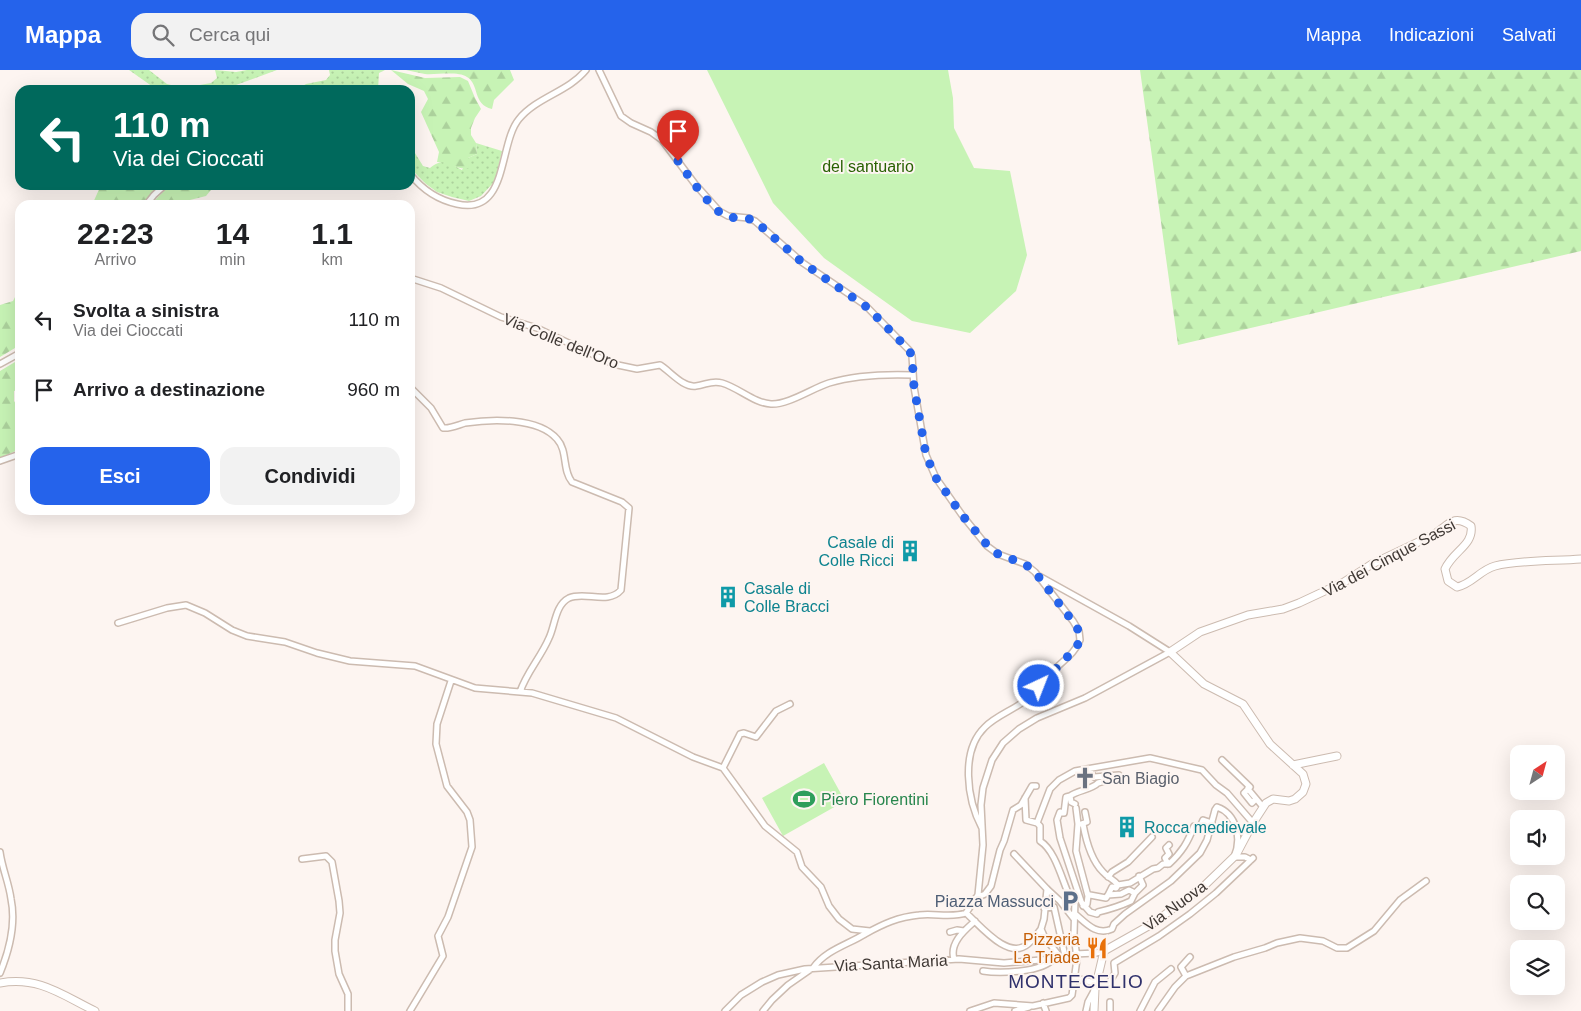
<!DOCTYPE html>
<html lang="it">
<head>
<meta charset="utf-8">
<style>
  :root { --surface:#fff; --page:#f2f2f2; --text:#202124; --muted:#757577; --accent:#2563eb }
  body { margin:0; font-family:Arial,sans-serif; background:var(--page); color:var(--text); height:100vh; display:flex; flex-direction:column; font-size:19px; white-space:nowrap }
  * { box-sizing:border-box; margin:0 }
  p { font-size:16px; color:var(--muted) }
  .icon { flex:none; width:28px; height:28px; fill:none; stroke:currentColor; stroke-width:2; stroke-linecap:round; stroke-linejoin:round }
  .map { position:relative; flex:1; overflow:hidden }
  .side { position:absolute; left:15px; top:130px; width:400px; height:315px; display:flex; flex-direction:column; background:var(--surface); border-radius:15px; box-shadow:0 5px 20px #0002 }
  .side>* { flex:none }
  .guide { position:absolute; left:15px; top:15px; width:400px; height:105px; border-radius:15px; box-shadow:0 5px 20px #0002; background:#00695c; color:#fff; overflow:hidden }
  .needle { width:32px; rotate:36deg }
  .controls { position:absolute; left:1510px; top:675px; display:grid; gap:10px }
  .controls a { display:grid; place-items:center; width:55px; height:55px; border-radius:10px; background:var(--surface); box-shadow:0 5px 20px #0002; font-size:25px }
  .pin { position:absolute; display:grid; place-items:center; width:42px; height:42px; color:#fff; margin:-51px -21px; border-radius:50% 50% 50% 0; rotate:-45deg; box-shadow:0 0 5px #0007 }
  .pin .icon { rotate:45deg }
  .me { position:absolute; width:55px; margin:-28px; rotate:43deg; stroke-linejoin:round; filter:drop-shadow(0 0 4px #0008) }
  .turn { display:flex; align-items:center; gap:18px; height:105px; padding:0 15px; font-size:22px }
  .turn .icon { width:65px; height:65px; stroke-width:2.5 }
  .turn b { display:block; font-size:35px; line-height:42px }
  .eta { display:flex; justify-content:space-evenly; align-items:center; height:85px; text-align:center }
  .eta b { font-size:30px; font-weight:700; line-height:35px }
  .cta { display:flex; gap:10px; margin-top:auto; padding:10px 15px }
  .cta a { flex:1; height:58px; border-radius:15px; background:var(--accent); color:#fff; font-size:20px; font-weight:700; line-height:58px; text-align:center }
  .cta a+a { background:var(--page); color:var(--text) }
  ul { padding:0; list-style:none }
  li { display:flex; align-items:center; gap:15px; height:70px; padding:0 15px }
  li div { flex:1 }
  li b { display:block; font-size:19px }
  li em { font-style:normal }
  header { display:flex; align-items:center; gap:30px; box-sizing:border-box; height:70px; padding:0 25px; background:var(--accent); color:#fff }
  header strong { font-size:24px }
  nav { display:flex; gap:28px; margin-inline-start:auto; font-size:18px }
  .search { width:350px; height:45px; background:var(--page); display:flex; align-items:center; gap:12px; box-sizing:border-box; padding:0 18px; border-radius:15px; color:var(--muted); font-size:19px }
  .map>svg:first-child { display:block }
  .grass { fill:url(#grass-dots) }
  .forest { fill:url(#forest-firs) }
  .park { fill:#c7f3b5 }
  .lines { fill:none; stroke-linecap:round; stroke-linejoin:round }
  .street-casing { stroke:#ccbbb0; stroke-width:8 }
  .secondary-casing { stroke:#ccbbb0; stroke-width:9 }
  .street { stroke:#fff; stroke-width:5 }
  .secondary { stroke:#fff; stroke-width:7 }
  .route { stroke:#2563eb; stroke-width:9; stroke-dasharray:0 16.2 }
  .labels { text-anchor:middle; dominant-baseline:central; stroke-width:4; stroke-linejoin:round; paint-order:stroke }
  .park-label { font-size:16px; fill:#296102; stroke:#fdf5f1 }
  .street-label { font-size:16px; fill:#3f3834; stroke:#fdf5f1 }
  .culture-label { font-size:16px; fill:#0d838f; stroke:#fdf5f1; text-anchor:start }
  .worship-label { font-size:16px; fill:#5b616d; stroke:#fdf5f1; text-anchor:start }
  .leisure-label { font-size:16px; fill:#27864d; stroke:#fdf5f1; text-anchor:start }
  .service-label { font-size:16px; fill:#4e5e75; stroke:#fdf5f1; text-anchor:end }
  .food-label { font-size:16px; fill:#c56008; stroke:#fdf5f1; text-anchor:end }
  .quarter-label { font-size:19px; letter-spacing:1px; fill:#2f306b; stroke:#fdf5f1 }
</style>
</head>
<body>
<header>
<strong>Mappa</strong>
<div class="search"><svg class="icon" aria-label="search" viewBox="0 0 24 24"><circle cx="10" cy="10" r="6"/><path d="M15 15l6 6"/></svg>Cerca qui</div>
<nav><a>Mappa</a><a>Indicazioni</a><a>Salvati</a></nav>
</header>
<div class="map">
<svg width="1581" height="941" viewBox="0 0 1581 941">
  <defs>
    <pattern id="grass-dots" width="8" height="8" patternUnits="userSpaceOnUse" patternTransform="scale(1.25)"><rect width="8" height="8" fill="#c7f3b5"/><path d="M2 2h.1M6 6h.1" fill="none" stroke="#acd19c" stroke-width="1.8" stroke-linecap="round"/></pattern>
    <pattern id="forest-firs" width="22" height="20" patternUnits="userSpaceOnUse" patternTransform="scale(1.25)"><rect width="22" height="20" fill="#c7f3b5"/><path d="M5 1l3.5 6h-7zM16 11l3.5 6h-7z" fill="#acd19c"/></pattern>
  </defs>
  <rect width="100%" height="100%" fill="#fdf5f1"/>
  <path class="grass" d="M129,0H149L167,14L183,18L211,13L217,8L215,0L236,2L247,0H277L236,15L231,20H164L163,18L156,19Z
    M329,0H385L379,3L378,20H296L306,14L326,10L330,5Z
    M476,73L502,81L495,111L481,126L469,131L452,127L437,122L426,114L410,98V75L423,96L430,98C443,87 449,93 462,100L468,88L477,84Z"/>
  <path class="forest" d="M391,0L425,8L460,7L468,11L475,28L481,39L475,48L471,58V65L476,73L477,84L468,88L469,98C457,101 449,91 437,92L439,82L421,42L428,29L424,21L408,14Z
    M406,0H510L514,10L494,30L492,39C472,34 480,15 467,7C458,1 436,5 425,4C418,3 412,1 406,0Z
    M1140,0H1581V181L1178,275Z
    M101,115H160L141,135H92Z
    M170,115H215L206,126L190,130L181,135H150Z
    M20,209V275L0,287V235L13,231L18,221Z
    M20,289V320L14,321V331L20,340V379L0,388V301Z"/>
  <path class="park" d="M707,0H948L953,28L954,58L974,98L1010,101L1027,185L1016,221L970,263L912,251L824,188L773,133Z
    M824,693L845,731L783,766L762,728Z"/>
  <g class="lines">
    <g class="street-casing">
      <path id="street" d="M599,0L621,46L631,53L651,62L662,70L695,114L719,141L728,146L748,148L755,151L803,193L865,235L909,280L912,286L914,317L926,385L936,408L962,445L987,476L998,484L1025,494L1035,502L1073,551L1079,561L1080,570C1076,582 1064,590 1055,599C1045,608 1037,621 1027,629C1014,640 997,645 985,657C960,681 967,730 982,758
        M410,104C422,119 438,130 457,134C509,146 498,74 519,49C537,27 568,22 586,0
        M146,135L154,125L165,115
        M410,208L441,218L501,247L537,258L613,294L637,299L660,295C670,301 683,318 696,316C706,315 711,310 722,313C739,318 754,333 771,334C788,335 813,318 829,313C856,305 885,304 913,305
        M0,294L20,283
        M410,317L431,338L443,358C450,359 458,355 465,353C491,349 538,347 557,369C568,381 562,400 572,412L622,432L629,438L621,520C608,535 585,521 569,528C555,535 555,556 549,568C541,587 526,603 520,622
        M0,391L20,384
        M118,553L167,538L186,535L205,543L232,560L247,566L285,572L317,583L350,591L415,596L475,618L532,623L616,648L693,687L723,698L765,756L797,782L802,797L821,817L829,836L839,849L852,859L870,861
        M1222,690L1250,717L1248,718
        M723,698L740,664L744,663L756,667L776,641L790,634
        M1070,726C1078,720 1091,720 1098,713L1112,709L1119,705L1094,707L1089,700L1085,702
        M1025,728L1026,750L1037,753
        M1256,729L1252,733L1244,723L1248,719L1263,737
        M1075,734L1071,732L1070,726L1066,727L1064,743L1060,742L1057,750L1060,768L1081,831
        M1076,738L1078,754L1076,781L1088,826L1087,834L1083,836
        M1081,754L1087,752L1085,742
        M1083,754C1086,771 1091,790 1103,802C1108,808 1114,809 1118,815
        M0,782C2,798 9,813 11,829C16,853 9,881 0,903
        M1014,784L1047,819L1060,831L1074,849
        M302,789L326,786L332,792L339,831L340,843L335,870V881L339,904L348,924V941
        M1168,794L1165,788L1169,784L1166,778L1169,775
        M1108,807L1112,802L1128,792L1152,767
        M1047,819L1044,849L1041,859L1045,868L1061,888
        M1108,825L1112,817L1116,818L1118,815L1130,813L1153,799L1158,798L1163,794H1169C1182,782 1188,772 1194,756L1200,757L1203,750L1212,753
        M1088,826L1090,825L1106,828L1108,825L1121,824L1129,820L1135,823
        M976,828L985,824L991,816L1000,780L1004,771L1013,740L1021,735L1032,716H1036
        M1082,833L1090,842L1097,844L1098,842C1111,839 1118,837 1131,831L1135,823L1143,815L1139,806
        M1044,838L1054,837L1065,886
        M966,843L978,825L983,775L981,735L983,718L992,690L1003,673L1019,659L1037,648L1085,628L1170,582L1129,556L1039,506
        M1074,843C1086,853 1096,866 1112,859L1114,854L1125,844L1171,811L1200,783L1207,770L1215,740L1217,737C1237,744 1242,769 1234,787H1245L1251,790
        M950,862L957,860L964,861
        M1074,884L1096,883L1104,881
        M954,889C949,873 965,860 975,851
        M813,898C826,880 847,875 865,864C883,854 898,847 919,845C934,843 952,848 966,843C980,855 1008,891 1028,874C1033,870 1037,864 1041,859
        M983,901C1000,904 1043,902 1053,889
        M1186,906L1181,897L1190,887
        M1075,908L1103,915L1109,913L1115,903L1114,893L1159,866L1190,844L1216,823L1253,788
        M1043,933L1046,941
        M410,941L443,886L438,866L448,847L472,777L470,750L467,742L447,716L436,674L437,654L451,611
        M725,941L741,925L762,912L778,905L805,899L959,889L1004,893L1053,889L1069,885
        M763,941L772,930L788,915L811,899
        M970,941L994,933L1033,936L1069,928L1072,925L1077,889L1074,864L1075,830L1072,826L1070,827C1062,811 1056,781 1040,771V756L1037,753L1050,719L1059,710L1075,701L1150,688L1202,700L1216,715L1227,723L1253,753
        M1015,941L1029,937
        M1086,941L1088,932L1094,921
        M1110,941V932
        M1140,941L1155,912L1171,899
        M1158,941L1175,917L1186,906L1234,887L1265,878L1277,873L1300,868L1323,871L1337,878H1347L1374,861L1400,830L1426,811"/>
    </g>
    <g class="secondary-casing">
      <path id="secondary" d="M1293,695L1337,686
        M0,913C39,906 62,925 95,941
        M1094,941L1095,919L1104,881L1152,854L1205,815L1236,785L1253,753L1266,733L1273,729L1289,731L1295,729L1303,722L1306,714L1303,704L1270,674L1243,634L1204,614L1170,582L1200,562L1217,556L1248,545L1283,539L1299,533L1344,512L1372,494L1433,465C1448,456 1453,443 1471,456C1474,475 1453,481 1445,499L1448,511L1457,517C1472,514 1480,500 1495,496C1518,490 1555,491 1581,489"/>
    </g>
    <use href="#street" class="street"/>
    <use href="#secondary" class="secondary"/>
  </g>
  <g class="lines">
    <path class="route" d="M678,91C687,104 711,139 724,145C734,150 745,146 755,151L803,193L868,238L909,280L912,286L914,317L926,385L936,408L962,445L988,476L998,484L1025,494L1035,502L1077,557L1080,567L1077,577L1039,616"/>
  </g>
  <defs>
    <g id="building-bare" transform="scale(1.725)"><path d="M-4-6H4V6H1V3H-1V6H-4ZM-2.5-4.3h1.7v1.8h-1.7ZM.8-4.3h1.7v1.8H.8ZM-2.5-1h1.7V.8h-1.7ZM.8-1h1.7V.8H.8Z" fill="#0f9aa8" stroke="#fdf5f1" stroke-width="2.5" paint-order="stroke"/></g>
    <g id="church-bare" transform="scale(1.725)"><path d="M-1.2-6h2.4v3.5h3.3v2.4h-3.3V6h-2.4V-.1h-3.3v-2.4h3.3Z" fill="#6b7280" stroke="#fdf5f1" stroke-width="2.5" paint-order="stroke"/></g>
    <g id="stadium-bare" transform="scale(1.725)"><path d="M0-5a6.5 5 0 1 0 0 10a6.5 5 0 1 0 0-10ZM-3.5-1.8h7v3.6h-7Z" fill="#2e9e5b" stroke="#fdf5f1" stroke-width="2.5" paint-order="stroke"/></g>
    <g id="parking-bare" transform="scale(1.725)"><path d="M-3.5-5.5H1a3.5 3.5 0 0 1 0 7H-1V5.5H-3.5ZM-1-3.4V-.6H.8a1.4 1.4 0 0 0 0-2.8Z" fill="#5c6f8a" stroke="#fdf5f1" stroke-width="2.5" paint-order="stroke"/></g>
    <g id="restaurant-bare" transform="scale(1.725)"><path d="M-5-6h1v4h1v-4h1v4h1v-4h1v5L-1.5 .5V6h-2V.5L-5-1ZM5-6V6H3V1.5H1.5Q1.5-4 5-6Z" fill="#e8710a" stroke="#fdf5f1" stroke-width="2.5" paint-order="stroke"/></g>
  </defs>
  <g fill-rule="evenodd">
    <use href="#building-bare" x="910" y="481"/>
    <use href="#building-bare" x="728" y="527"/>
    <use href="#church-bare" x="1085" y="708"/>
    <use href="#stadium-bare" x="804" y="729"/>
    <use href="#building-bare" x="1127" y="757"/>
    <use href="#parking-bare" x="1070" y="831"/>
    <use href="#restaurant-bare" x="1097" y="878"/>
  </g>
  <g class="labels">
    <g class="park-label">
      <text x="868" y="96">del santuario</text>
    </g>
    <g class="street-label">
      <text transform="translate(561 271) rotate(22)">Via Colle dell'Oro</text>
      <text transform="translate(1389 488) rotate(-28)">Via dei Cinque Sassi</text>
      <text transform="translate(1175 836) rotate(-36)">Via Nuova</text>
      <text transform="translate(891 893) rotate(-3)">Via Santa Maria</text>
    </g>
    <g class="culture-label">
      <text x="894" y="472" text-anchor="end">Casale di<tspan x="894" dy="18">Colle Ricci</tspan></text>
      <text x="744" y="518">Casale di<tspan x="744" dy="18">Colle Bracci</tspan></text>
      <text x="1144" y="757">Rocca medievale</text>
    </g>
    <g class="worship-label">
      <text x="1102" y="708">San Biagio</text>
    </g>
    <g class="leisure-label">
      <text x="821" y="729">Piero Fiorentini</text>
    </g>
    <g class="service-label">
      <text x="1054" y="831">Piazza Massucci</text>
    </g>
    <g class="food-label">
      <text x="1080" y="869">Pizzeria<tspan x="1080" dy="18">La Triade</tspan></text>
    </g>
    <g class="quarter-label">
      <text x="1076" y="911">MONTECELIO</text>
    </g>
  </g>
</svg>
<div class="controls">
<a><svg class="needle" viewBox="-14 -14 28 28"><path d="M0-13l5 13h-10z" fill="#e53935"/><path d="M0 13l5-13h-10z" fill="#757577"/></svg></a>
<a><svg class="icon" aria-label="sound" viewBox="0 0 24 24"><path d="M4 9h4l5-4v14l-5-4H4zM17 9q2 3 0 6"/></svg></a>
<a><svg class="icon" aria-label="search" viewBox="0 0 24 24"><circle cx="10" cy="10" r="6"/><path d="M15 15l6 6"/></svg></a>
<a><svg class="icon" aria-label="layers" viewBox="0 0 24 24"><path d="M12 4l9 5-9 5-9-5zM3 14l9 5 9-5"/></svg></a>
</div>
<div class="pin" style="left:678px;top:91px;background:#d93025"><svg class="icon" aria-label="arrive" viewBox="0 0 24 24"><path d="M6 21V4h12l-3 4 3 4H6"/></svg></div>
<svg class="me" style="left:1039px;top:616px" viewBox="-20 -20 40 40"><circle r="17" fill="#2563eb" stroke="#fff" stroke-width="3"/><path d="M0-11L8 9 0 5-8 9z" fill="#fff"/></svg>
<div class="guide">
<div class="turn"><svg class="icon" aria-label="left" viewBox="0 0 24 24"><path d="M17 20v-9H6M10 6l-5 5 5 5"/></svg><div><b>110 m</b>Via dei Cioccati</div></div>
</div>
<section class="side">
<div class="eta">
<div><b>22:23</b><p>Arrivo</p></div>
<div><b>14</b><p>min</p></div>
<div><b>1.1</b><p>km</p></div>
</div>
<ul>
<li><svg class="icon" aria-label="left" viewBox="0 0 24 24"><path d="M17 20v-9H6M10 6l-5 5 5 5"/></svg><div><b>Svolta a sinistra</b><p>Via dei Cioccati</p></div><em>110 m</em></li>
<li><svg class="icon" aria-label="arrive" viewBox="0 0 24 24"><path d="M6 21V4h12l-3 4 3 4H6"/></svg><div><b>Arrivo a destinazione</b></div><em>960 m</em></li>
</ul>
<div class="cta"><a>Esci</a><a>Condividi</a></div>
</section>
</div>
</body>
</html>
